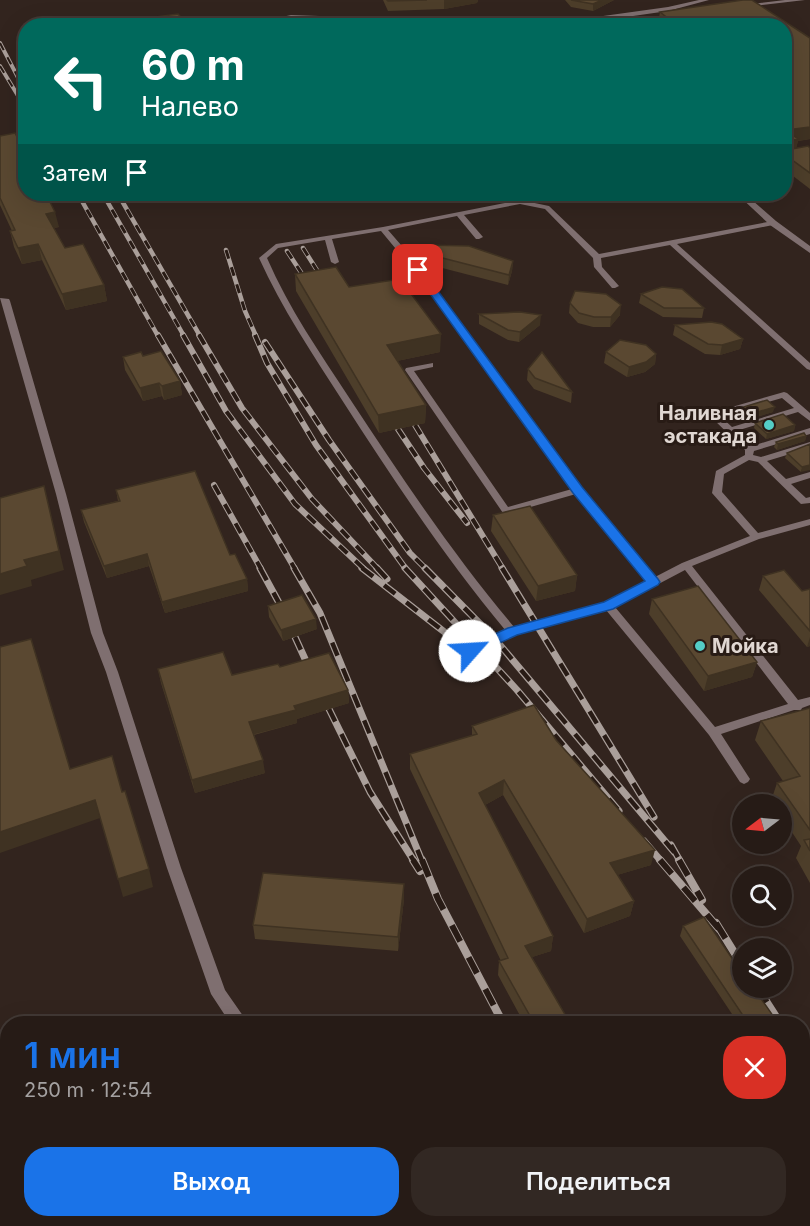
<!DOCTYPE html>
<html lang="ru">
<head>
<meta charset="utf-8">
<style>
  :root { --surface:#261b16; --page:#322823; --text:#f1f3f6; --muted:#a4a1a1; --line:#423935; --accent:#1a73e8 }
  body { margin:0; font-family:Inter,sans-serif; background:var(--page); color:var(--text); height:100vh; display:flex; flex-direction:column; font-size:22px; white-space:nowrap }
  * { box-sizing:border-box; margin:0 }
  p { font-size:20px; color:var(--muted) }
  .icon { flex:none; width:33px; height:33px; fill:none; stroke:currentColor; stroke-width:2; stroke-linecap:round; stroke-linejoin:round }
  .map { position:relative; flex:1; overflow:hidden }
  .details { position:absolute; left:0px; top:1016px; width:810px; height:212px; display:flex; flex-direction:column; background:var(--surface); border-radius:24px 24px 0 0; box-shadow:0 6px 24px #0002,0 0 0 2px var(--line) }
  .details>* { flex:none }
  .banner { position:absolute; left:18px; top:18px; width:774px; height:183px; border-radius:24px; box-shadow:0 6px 24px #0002,0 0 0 2px var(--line); background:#00695c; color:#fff; overflow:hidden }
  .needle { width:39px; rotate:254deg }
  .tools { position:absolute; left:732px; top:794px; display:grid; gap:12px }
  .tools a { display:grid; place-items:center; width:60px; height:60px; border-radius:50%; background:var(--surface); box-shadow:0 6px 24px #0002,0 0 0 2px var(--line); font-size:30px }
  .pin { position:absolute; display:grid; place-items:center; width:51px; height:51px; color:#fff; margin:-26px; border-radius:12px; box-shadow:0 3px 9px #0006 }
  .me { position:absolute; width:66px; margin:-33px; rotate:64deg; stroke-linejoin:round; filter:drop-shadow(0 0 4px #0008) }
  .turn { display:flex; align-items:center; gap:21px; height:126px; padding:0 24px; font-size:27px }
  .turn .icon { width:78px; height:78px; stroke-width:2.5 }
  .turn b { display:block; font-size:42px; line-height:51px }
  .then { display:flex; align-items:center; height:57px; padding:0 24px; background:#0003; gap:12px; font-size:22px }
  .round { display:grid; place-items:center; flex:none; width:63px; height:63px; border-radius:24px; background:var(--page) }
  .summary { display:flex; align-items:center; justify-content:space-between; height:102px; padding:0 24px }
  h1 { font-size:36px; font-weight:600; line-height:45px; color:var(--accent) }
  .action { display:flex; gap:12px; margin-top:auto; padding:12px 24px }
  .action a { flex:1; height:69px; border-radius:24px; background:var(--accent); color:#fff; font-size:24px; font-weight:600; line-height:69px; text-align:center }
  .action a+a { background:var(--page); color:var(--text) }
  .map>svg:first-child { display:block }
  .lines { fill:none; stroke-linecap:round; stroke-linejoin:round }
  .service { fill:#7f6f70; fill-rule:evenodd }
  .minor { fill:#7f6f70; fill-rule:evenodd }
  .rail-far4-casing { stroke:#aa9f9a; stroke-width:4 }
  .rail-far3-casing { stroke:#aa9f9a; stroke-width:4.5 }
  .rail-far2-casing { stroke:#aa9f9a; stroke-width:6 }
  .rail-far1-casing { stroke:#aa9f9a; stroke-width:7 }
  .rail-casing { stroke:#aa9f9a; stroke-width:8 }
  .rail-far4 { stroke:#281b15; stroke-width:2; stroke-dasharray:8; stroke-linecap:butt }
  .rail-far3 { stroke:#281b15; stroke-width:3; stroke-dasharray:9; stroke-linecap:butt }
  .rail-far2 { stroke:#281b15; stroke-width:4; stroke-dasharray:11; stroke-linecap:butt }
  .rail-far1 { stroke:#281b15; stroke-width:4.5; stroke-dasharray:14; stroke-linecap:butt }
  .rail { stroke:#281b15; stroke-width:6; stroke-dasharray:18; stroke-linecap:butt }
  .wall { fill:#4d3e2a }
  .shaded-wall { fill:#3f3222 }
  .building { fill:#5a4831; stroke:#3f3222; stroke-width:1.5 }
  .route { fill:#1a73e8; stroke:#114b97; stroke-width:1.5 }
  .poi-dot { fill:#54cdc6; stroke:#281b15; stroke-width:2 }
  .labels { text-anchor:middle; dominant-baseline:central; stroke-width:6; stroke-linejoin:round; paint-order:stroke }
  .poi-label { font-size:20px; font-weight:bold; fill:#e0d7d2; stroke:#281b15; text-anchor:end }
</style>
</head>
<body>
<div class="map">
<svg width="810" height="1226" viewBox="0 0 810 1226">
  <rect width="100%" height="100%" fill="#32241e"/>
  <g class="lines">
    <path class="service" d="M785,0H805L746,7L743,5Z
      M672,14L674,17L632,26H619Z
      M291,15L545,24L547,26H485L291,19L254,26H241Z
      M520,200L549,206L599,254L773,221L777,223L773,225L677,244L810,363V370L807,369L670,245L601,258L602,267L619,286L615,288H612L594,267L593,258L545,209L520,204L464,215L483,237L479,239H476L457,216L388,230L421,268L581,488L655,577L682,563L750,536L712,493L716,471L745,455V450L711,417V413L784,392L787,393L810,413V421L798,412L736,431L752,446L810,428V434L754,451L753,455L761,457L810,442V448L767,461L786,479L810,472V478L791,484L806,498L810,497V503L801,504L758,462L749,460L724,474L722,492L758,533L810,519V525L759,539L692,566L798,700L810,697V705L802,708L801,710H794L721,734L748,776L750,779L748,782L744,784L740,782L709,735L606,610L516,635L474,654H466L465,651L466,648L506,631C445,558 393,479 342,400C312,353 282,309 259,258L276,244L383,227ZM381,231L415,272L572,489L508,507L414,371L433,367V363L406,368L405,370L503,513L506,514L576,494L647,581L605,603L515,628C454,556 402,478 350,399C320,353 289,309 267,258L278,248L325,240L331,262L335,264L339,262L332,239ZM782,398L794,408L732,427L720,416ZM685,570L788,704L715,727L615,607Z"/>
    <path class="minor" d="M699,0H709L668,11L598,21L592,26H585L596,17L668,7Z
      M737,194H745L776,221L810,246V253L770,225Z
      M0,298L9,299L10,301L66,494L103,633L118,672L181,868L225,990L248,1023H230L211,994L167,868L106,672L91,633L56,494Z
      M810,1088V1108L802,1112V1092Z
      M375,1220H395L398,1226H377Z
      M682,1220H704L702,1226H679Z"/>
    <g class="rail-far4-casing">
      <path id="rail-far4" d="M0,43L26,93
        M0,66L26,109"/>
    </g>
    <g class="rail-far3-casing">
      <path id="rail-far3" d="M78,194L158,336
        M103,194L184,336
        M118,194L200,336
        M303,248L325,283
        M226,250L245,311L256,336
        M287,251L310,286"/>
    </g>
    <g class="rail-far2-casing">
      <path id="rail-far2" d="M158,335L295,569
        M183,335L226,411L295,504L364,569
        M199,335L242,408L312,499L378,569
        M255,335L267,363L316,445L406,569
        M265,342L329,440L410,553L426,569
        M415,425L503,569
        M398,429L424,468L467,523
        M214,485L261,569"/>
    </g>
    <g class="rail-far1-casing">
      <path id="rail-far1" d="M260,568L284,612
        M294,568L320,613L422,861
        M362,568L487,665
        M377,568L387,579
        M405,568L517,690L619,811
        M425,568L495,639L675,853
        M502,568L654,817
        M295,637L311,672
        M329,709L370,792L414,861
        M644,841L661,861
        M671,845L680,861"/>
    </g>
    <g class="rail-casing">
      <path id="rail" d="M413,860L420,871
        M422,860L438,899L503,1023
        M660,860L720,930
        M679,860L702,900
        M716,923L742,965
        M757,987L780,1023
        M0,1056L8,1061
        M802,1058L810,1070
        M206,1220L213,1226
        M605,1220L608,1226"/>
    </g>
    <use href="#rail-far4" class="rail-far4"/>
    <use href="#rail-far3" class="rail-far3"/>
    <use href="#rail-far2" class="rail-far2"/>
    <use href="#rail-far1" class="rail-far1"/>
    <use href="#rail" class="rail"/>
  </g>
  <path class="wall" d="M383,0H478L477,3L444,9L388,11Z
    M565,0H614L593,11L571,7Z
    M743,0H752L810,38V139L798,141L796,148L808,146L810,148V189L784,169V26H660L658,24L660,12Z
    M0,136L59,227L54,228L65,248L104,285L107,301L66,310L42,260L22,264L14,247L10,231H12L0,205Z
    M423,253L513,261L512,271L508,285L423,263Z
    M295,274L349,287L440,352L397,361L426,405L425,423L379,433L296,291Z
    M641,294L704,308L702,318L663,317L639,303Z
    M570,303L620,315L610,327H593L578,323L569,313Z
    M479,314L540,325L519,342L508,340L479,324Z
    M675,325L743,339L740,349L720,355L705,354L673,335Z
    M606,352L656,354L655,364L645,372L627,377L604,363Z
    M143,356L180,381L182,395L164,400L162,396L143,401L125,370L123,357Z
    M528,369L572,392L571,403L534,389L527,380Z
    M740,408L773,412L746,420L738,413Z
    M755,423L795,425L794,431L766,439L754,428Z
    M806,436L805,441L777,450L774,447L776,442Z
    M810,444L801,472L785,458L787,453Z
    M116,490L230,555L247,579L248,591L165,613L149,566L107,578L84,522L81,510L118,501Z
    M493,515L577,575L575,591L536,601L491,531Z
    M763,576L802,591L810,589V646L807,647L759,590Z
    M652,599L757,662L752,677L704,691L649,614Z
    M268,606L317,629L283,641L269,617Z
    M280,667L348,690L349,703L297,719V723L254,735L265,773L195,793L161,683L158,669L232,675Z
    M810,708V883L796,858L801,846L782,817V804H772L771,801L777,783L783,781L755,740L761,721Z
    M472,726L556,740L651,865L617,875L634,901L630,916L584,933L503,795L485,805L553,936L551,951L532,957L570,1023H524L498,975L499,961H501L410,769V754L472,736Z
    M404,884V899L398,951L255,939L253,925Z
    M683,926L778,1023H738L680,936Z"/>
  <path class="shaded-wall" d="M444,0H478L477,3L444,9Z
    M602,0H614L593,11V4Z
    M810,127V139L798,141L795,153L784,154L786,130Z
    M55,212L59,227L50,229L46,214Z
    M38,244L42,260L22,264L18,248Z
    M513,261L512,271L508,285L509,275Z
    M104,285L107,301L66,310L62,294Z
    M621,305L620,315L610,327L611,317Z
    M541,315L540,325L519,342L520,332Z
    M441,334L440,352L387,363V345Z
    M743,339L740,349L720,355L722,345Z
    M656,354L655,364L645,372L627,377L629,367Z
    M180,381L182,395L164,400L162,386Z
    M159,383L162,396L143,401L140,388Z
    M426,405L425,423L379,433L378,415Z
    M775,407L773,412L746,420L747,415Z
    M795,425L794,431L766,439L767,434Z
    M806,436L805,441L777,450L778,444Z
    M810,465V470L801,472L802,467Z
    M44,486L64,570L31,580L32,586L0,595V574L24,560Z
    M147,554L149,566L107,578L104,566Z
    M577,575L575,591L536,601L538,586Z
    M247,579L248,591L165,613L162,602Z
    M316,619L317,629L283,641L281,630Z
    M810,637V646L807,647Z
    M757,662L752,677L704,691L708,676Z
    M348,690L349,703L297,719V723L251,735L249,722L294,706Z
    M263,760L265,773L195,793L192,780Z
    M504,780L503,795L478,809L479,793Z
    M95,800L100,818L0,853V832Z
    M655,850L651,865L607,878L610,863Z
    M149,869L153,887L123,897L118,879Z
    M404,884V899L398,951V937Z
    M634,901L630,916L584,933L587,919Z
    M553,936L551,951L523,960L525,946Z"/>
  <path class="building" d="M387,0H427L388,1Z
    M571,0H602L593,4Z
    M743,0H752L810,38V127L786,130L798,139L785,142L786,150L808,146L810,148V173L784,154V26H678L660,12Z
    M178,14L189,26L136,25L143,24L140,19Z
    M15,133L26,154V194H46L55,212L46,214L65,248L83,244L104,285L62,294L38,244L18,248L10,231L15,230L0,198V136Z
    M424,245L469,246L513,261L509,275L423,253Z
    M336,267L349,287L400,279L441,334L387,345L426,405L378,415L295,274Z
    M662,287L682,289L704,308H664L641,294Z
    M575,291L606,294L621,305L611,317H594L579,313L570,303Z
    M520,312L541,315L520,332L508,330L479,314Z
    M711,322L722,324L743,339L722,345L708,344L675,325Z
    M620,340L646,345L656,354L646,362L629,367L606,352Z
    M161,351L180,381L162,386L159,383L140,388L123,357L141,352L143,356Z
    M542,352L572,392L535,378L528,369Z
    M767,400L775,407L747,415L740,408Z
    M783,414L795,425L767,434L755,423Z
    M804,433L806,436L778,444L776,442Z
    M810,444V465L802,467L787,453Z
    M195,471L230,555L235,554L247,579L162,602L147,554L104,566L81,510L120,501L116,490Z
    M44,486L59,551L24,560L27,566L0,574V498Z
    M530,506L577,575L538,586L493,515Z
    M784,570L802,591L810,589V631L763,576Z
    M698,586L757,662L708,676L652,599Z
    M302,595L316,619L281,630L268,606Z
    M31,639L70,769L112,756L122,792L125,791L149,869L118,879L95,800L0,832V647Z
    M223,652L232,675L278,664L280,667L329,653L348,690L294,706L296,710L249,722L263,760L192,780L158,669Z
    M534,705L556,740L655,850L610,863L634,901L587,919L504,780L479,793L553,936L525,946L570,1023H534L499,961L508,958L410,754L477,734L472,726Z
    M810,708V830L777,783L800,776L761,721Z
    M810,839V851L804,840Z
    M263,873L404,884L398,937L253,925Z
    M704,917L742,973V987H753L778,1023H748L683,926Z"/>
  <path class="route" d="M418,267L421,268L582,487L658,579L660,582L658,585L613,609L517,635L474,655H465L462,651L465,647L508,628L604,602L645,581L573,493L413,270Z"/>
  <g class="poi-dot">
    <circle cx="769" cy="425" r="6"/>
    <circle cx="700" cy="646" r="6"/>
  </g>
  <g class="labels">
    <g class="poi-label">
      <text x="757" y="413">Наливная<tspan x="757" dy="23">эстакада</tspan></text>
      <text x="712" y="646" text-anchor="start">Мойка</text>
    </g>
  </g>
</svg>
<div class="tools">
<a><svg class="needle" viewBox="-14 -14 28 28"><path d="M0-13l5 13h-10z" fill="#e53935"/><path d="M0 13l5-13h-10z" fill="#a4a1a1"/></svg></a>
<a><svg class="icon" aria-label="search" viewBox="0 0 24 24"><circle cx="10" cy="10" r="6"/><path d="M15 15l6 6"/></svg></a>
<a><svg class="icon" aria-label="layers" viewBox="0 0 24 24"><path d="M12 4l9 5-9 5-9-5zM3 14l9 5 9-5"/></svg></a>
</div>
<div class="pin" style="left:418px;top:270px;background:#d93025"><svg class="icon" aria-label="arrive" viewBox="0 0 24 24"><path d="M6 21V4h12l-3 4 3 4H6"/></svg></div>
<svg class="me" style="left:470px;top:651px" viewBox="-20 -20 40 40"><circle r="19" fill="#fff"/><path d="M0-13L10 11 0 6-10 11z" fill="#1a73e8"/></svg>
<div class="banner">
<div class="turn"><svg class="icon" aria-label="left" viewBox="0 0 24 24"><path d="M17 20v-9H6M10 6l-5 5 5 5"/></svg><div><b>60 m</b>Налево</div></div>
<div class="then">Затем<svg class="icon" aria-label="arrive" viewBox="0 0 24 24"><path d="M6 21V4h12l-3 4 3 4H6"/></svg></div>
</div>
<section class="details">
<div class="summary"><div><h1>1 мин</h1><p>250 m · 12:54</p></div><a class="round" style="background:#d93025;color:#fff"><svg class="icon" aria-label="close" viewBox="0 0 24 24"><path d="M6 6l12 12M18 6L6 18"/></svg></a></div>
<div class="action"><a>Выход</a><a>Поделиться</a></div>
</section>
</div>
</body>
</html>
